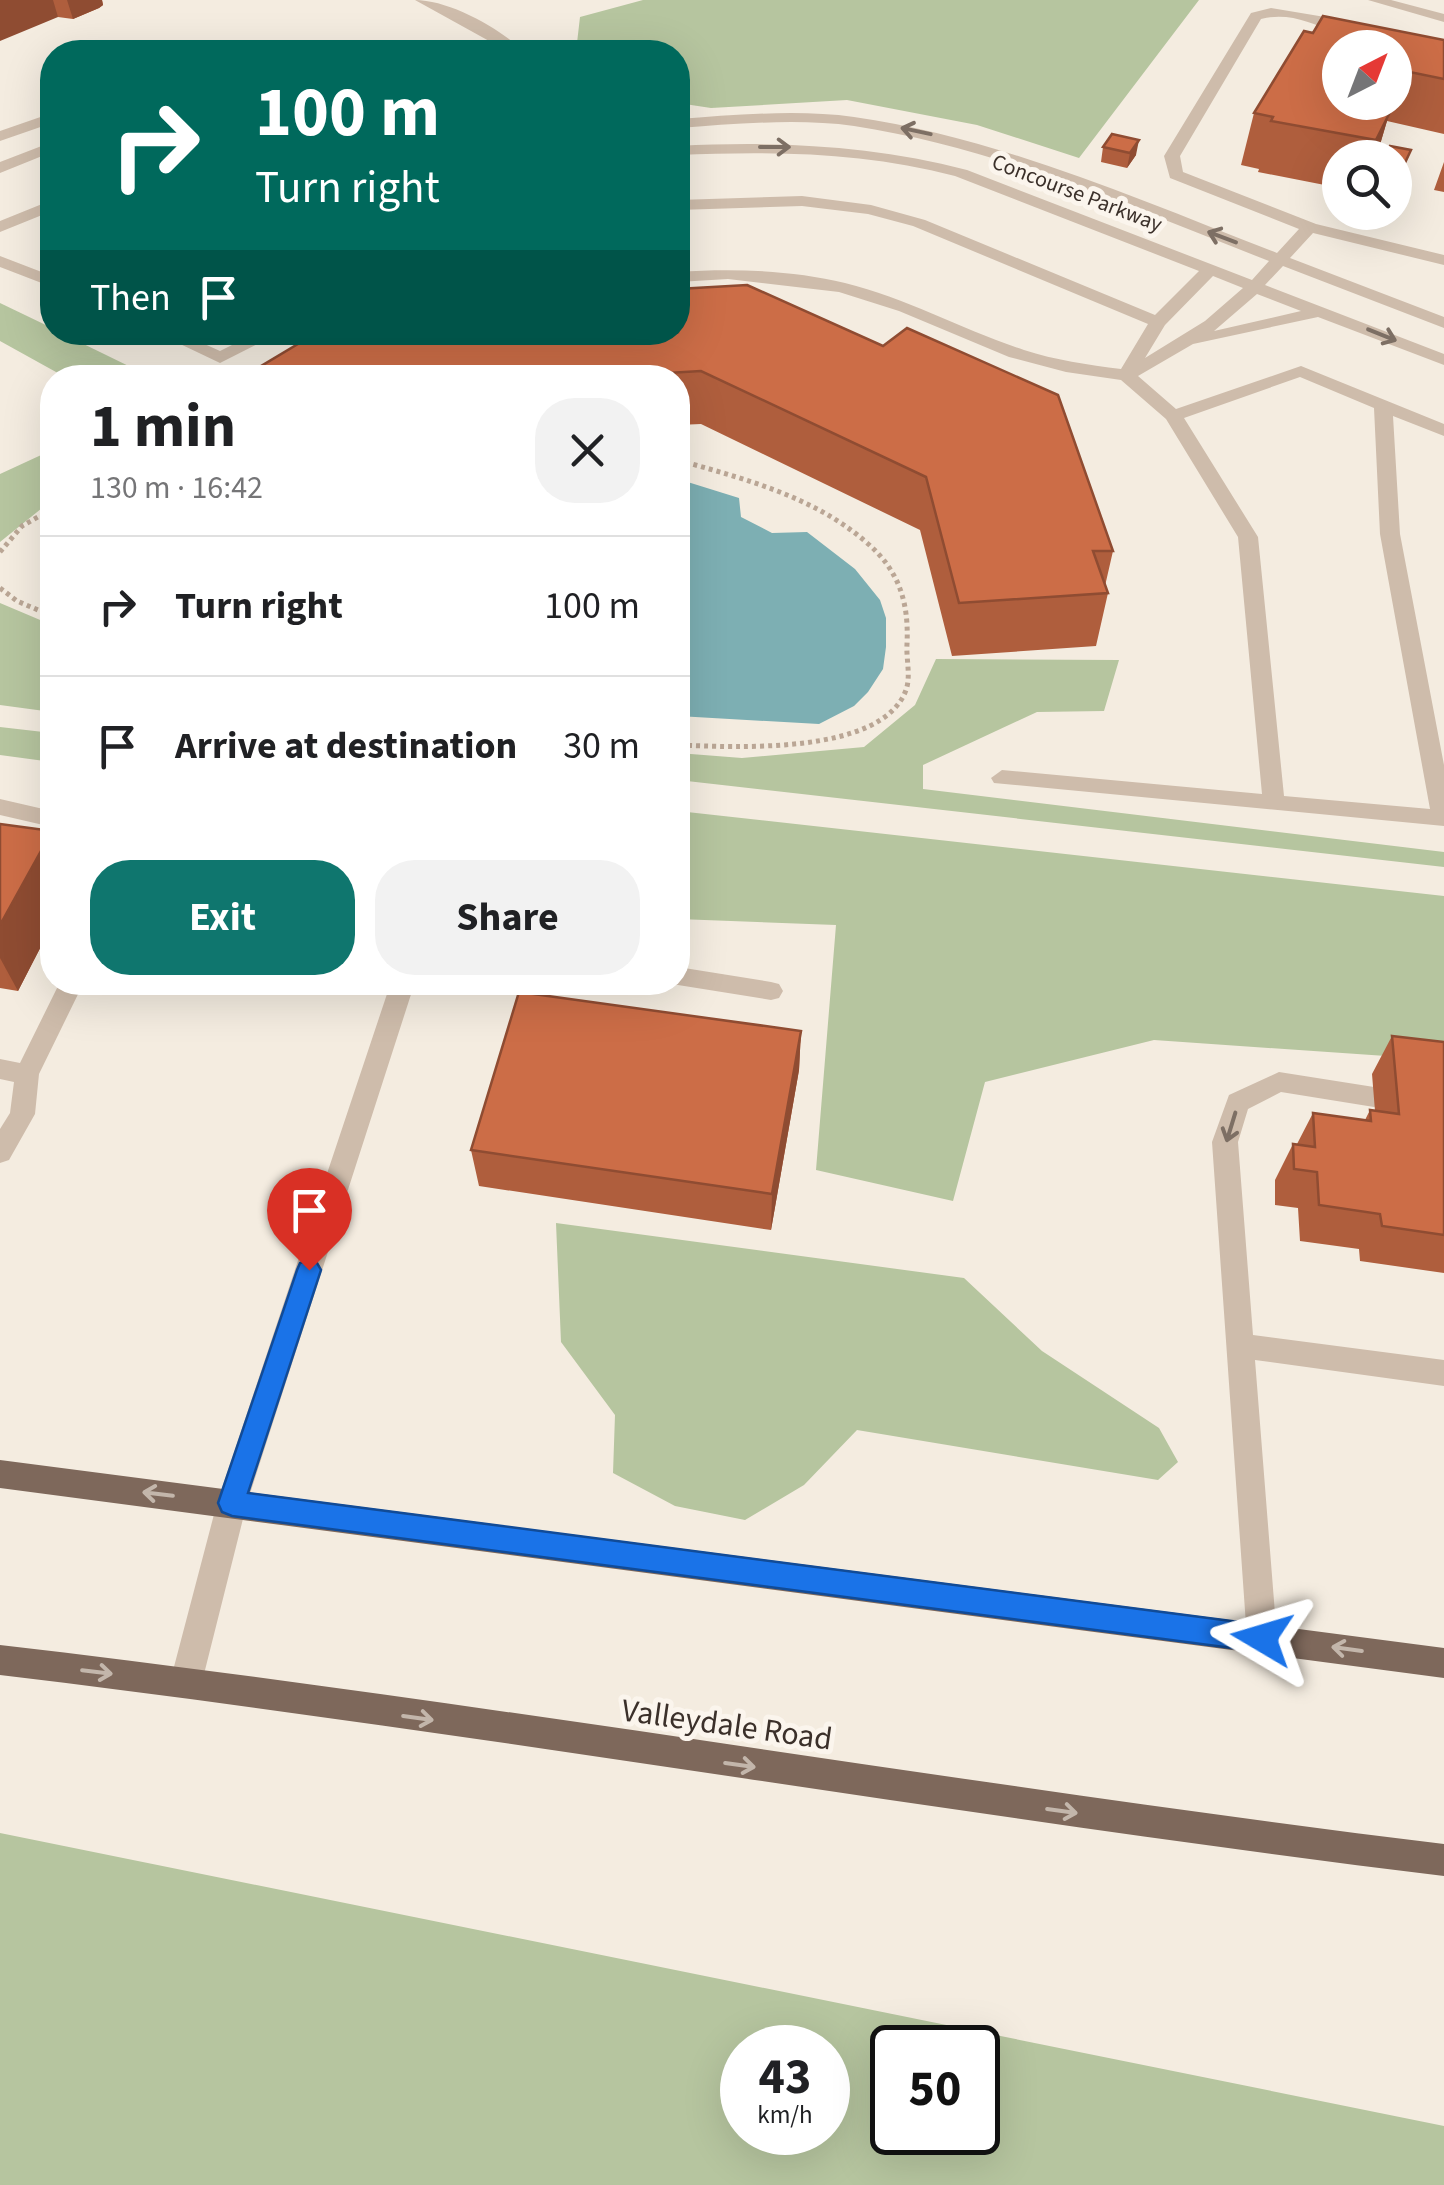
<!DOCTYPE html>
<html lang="en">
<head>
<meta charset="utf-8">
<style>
  :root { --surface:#fff; --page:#f2f2f2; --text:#202124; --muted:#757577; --line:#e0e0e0; --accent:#0f766e }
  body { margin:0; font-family:"Source Sans 3",sans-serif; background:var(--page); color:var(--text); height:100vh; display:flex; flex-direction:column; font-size:38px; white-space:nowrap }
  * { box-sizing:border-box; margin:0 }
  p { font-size:32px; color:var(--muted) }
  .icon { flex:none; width:55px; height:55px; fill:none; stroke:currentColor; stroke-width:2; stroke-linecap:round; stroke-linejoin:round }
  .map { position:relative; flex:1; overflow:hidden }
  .drawer { position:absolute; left:40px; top:365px; width:650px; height:630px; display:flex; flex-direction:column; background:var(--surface); border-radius:40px; box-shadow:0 10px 40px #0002 }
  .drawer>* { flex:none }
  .guide { position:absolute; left:40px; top:40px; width:650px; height:305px; border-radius:40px; box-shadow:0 10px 40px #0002; background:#00695c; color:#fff; overflow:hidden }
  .needle { width:65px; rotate:42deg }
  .tools { position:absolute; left:1322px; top:30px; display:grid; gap:20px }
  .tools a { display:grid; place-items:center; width:90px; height:90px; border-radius:50%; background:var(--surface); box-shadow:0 10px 40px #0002; font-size:50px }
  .speed { position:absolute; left:720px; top:2025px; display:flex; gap:20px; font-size:50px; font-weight:700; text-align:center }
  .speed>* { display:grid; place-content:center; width:130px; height:130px; border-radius:50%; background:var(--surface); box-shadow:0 10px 40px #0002; line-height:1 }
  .speed small { font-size:25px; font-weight:400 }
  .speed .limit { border:5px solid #111; border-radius:15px; background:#fff; color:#111 }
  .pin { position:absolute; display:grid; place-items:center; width:85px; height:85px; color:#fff; margin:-102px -42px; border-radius:50% 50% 50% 0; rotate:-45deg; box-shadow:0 0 10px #0007 }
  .pin .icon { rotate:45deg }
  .me { position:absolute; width:110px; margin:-55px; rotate:277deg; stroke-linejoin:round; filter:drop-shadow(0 0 8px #0008) }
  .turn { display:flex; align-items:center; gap:35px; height:210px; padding:0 50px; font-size:45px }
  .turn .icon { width:130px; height:130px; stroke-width:2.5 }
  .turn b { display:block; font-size:70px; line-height:85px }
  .then { display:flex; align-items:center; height:95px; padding:0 50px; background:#0003; gap:20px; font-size:38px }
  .round { display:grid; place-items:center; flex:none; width:105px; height:105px; border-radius:40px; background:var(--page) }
  .head { display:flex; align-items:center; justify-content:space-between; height:170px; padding:0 50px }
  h1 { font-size:60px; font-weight:700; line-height:75px }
  .cta { display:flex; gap:20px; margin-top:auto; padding:20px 50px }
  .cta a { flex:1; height:115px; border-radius:40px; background:var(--accent); color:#fff; font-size:40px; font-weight:700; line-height:115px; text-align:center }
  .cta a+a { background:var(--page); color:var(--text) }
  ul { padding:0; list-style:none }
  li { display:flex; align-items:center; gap:30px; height:140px; padding:0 50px; border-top:2px solid var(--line) }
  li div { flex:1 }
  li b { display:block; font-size:38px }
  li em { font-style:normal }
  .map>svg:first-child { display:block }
  .green { fill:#b6c59f; fill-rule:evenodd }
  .water { fill:#7dafb3 }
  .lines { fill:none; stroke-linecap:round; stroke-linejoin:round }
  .path { stroke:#baa695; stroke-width:5; stroke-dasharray:4 4; stroke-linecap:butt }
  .minor { fill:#cebcab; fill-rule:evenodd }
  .major { fill:#7e685b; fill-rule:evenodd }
  .wall { fill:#af5e3d; fill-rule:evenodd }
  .shaded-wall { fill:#8f4c32 }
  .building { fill:#cc6d47; stroke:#8f4c32; stroke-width:2.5 }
  .oneway { stroke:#7d6f64 }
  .oneway2 { stroke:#c3b6ab }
  .route { fill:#1a73e8; stroke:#114b97; stroke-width:2.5 }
  .labels { text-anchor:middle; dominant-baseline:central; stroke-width:10; stroke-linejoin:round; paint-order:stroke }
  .far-street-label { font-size:22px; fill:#3b302a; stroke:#fbf5ed }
  .near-street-label { font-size:32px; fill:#3b302a; stroke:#fbf5ed }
</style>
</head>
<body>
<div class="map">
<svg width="1444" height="2185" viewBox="0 0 1444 2185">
  <rect width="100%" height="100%" fill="#f4ece0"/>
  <path class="green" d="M643,0H1199L1079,158L977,125L847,100L711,108L678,103V52H586L577,43L580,17Z
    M0,303L52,328V332L61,333L145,374V377H65L0,341Z
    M52,450V500L0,542V474Z
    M0,603L52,625V712L0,705Z
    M936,659L1119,660L1104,711L1037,712L923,765V789L1444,852V867L678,780V753L742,758L864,747L915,705Z
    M0,727L52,733V762L0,755Z
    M678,811L1444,896V1060L1154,1040L985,1082L953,1201L816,1170L836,925L678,919Z
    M556,1223L964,1278L1042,1351L1159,1428L1178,1462L1158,1480L857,1430L804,1485L745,1520L675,1506L613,1473L615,1415L561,1342Z
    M0,1833L1444,2126V2185H0ZM742,2048H828V2132H742ZM892,2048H978V2132H892Z"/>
  <path class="water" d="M678,479L739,498L741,517L772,533L807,532L855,569L880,600L886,618V647L883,669L868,692L854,706L819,724L678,716Z"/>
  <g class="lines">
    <path class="path" d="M678,460C744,479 813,496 866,542C899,570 909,602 907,644C906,659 911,676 906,690C882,756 733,747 678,745
      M0,552L22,526L52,509
      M0,588L17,601L52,616"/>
    <path class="minor" d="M415,0C449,0 500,28 524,52H509Z
      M1368,0H1391L1444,14V22Z
      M1271,8L1325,17L1389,48C1344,48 1309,7 1261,19L1180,156L1183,172L1316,224L1444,255V265L1313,233L1290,258L1444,317V328L1283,266L1265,285L1444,354V365L1318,317L1193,344L1138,376L1176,409L1301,366L1444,424V436L1393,416L1400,534L1444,765V826L994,783L991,778L1002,770L1262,794L1238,537L1166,419L1121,380L1066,372L1009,357L899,311L839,292L728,279L678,282V272C732,268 792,270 845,283C907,298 963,330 1024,350C1055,360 1088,365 1121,369L1148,324L913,226L868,214L802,206L678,210V200L802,196L871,205L925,220L1155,315L1199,271L955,176C864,152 772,151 678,155V146C776,141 871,145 967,170L1252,280L1269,261C1135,209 998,148 854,126C797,118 735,124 678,128V119C735,115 797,109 854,117C1000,138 1140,200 1277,253L1299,229L1170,178L1164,156L1251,13ZM1213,276L1243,288L1205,321L1145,358L1165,325ZM1257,294L1301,311L1214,331ZM1300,377L1374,408L1380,534L1430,809L1284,796L1258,537L1184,418Z
      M52,113V123L0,141V131Z
      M52,142V152L0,173V162Z
      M52,200V211L0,232V221Z
      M0,256L52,276V287L0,267Z
      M155,332H178L220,351L258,332H281L220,363Z
      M0,799L52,811V827L0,815Z
      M678,967L771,982L779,984L783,991L779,998L771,1000L678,985L670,982H678Z
      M60,982H84L39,1074L35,1114L9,1160L0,1163V1129L10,1113L14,1082L0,1079V1059L20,1063Z
      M391,982H415L247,1503L202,1682L197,1693L186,1698L175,1693L170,1682L217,1503Z
      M1279,1072L1374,1087L1383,1090L1387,1097L1383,1104L1374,1107L1281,1092L1248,1109L1238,1142L1253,1335L1444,1360V1386L1255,1360L1277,1639L1273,1650L1262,1654L1251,1650L1247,1639L1212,1142L1229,1095Z"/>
    <path class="major" d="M0,1460L1444,1648V1678L0,1488Z
      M0,1645C483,1701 962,1785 1444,1844V1876C962,1817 483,1733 0,1675Z"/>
  </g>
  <path class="wall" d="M0,0H102L103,5L99,8L73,19L58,17Z
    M1313,33L1444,40V134L1387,121L1376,158H1340V188L1258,172L1259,169L1241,165L1254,113ZM1395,48V102H1340Z
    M1103,147L1136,155L1127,168L1101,162Z
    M1411,150L1398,182L1395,181V158Z
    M1444,162V192L1434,190Z
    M678,332L1113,551L1105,586L1108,593L1096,646L952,656L920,530L701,424L678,425V378H241Z
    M0,824L52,833V925L18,991L0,988Z
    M801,1031L799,1070L771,1230L479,1186L471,1150Z
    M1392,1036L1444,1042V1273L1360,1261L1359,1249L1300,1241L1298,1208L1275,1205V1180L1293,1144H1297L1313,1113L1365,1120L1370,1110L1375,1111L1372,1074Z"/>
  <path class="shaded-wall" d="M0,0H53L58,17L0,41Z
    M67,0H102L103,5L99,8L73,19Z
    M1389,114L1376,158H1371L1376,140Z
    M1139,140L1136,155L1127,168L1130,153Z
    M52,831V925L18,991L0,958V925Z
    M801,1031L799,1070L771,1230L772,1194Z"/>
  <path class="building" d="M1323,16L1444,40V79L1395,69V48H1340V102H1371L1380,104L1376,112L1389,114L1376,140L1271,121L1273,117L1254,113L1304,31L1313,33Z
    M1112,134L1139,140L1130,153L1103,147Z
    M1390,146L1411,150L1403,167L1395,165V158H1384Z
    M747,285L883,346L907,328L1058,395L1113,551H1093L1108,593L959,603L926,477L701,371L581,378H241L318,332H678V289Z
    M0,824L52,831L0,925Z
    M519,992L801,1031L772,1194L471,1150Z
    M1392,1036L1444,1042V1235L1382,1226L1380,1214L1319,1205L1317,1172L1294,1169L1293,1144L1315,1147L1313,1113L1371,1121L1370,1110L1399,1114Z"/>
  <defs><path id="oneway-shaft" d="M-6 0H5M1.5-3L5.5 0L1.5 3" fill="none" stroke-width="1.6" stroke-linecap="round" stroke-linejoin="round" transform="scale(2.5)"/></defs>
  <g class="oneway">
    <use href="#oneway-shaft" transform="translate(916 131) rotate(-168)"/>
    <use href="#oneway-shaft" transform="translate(775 147)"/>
    <use href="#oneway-shaft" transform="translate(1222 237) rotate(-159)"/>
    <use href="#oneway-shaft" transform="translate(1382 335) rotate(22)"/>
    <use href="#oneway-shaft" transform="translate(1231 1127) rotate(107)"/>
  </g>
  <g class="oneway2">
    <use href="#oneway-shaft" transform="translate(158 1494) rotate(-173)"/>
    <use href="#oneway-shaft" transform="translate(1347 1649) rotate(-172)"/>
    <use href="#oneway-shaft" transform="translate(97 1672) rotate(7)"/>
    <use href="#oneway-shaft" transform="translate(418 1718) rotate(8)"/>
    <use href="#oneway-shaft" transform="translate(740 1765) rotate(8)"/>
    <use href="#oneway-shaft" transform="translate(1062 1811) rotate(8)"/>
  </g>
  <path class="route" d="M309,1260L317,1263L321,1270L248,1493L1262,1625L1272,1629L1276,1638L1272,1648L1262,1652L232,1516L222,1512L218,1503L297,1270L300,1263Z"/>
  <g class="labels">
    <g class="far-street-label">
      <text transform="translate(1077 193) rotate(21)">Concourse Parkway</text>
    </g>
    <g class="near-street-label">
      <text transform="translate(727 1725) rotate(8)">Valleydale Road</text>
    </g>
  </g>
</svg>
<div class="tools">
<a><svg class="needle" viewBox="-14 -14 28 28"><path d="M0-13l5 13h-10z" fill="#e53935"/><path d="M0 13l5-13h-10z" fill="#757577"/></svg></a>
<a><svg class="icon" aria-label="search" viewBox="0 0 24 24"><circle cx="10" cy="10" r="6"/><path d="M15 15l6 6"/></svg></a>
</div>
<div class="speed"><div>43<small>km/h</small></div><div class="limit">50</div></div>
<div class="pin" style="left:309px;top:1270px;background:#d93025"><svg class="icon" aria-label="arrive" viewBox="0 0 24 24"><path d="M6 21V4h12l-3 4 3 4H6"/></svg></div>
<svg class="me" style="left:1262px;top:1638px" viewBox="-20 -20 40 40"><path d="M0-17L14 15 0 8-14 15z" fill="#1a73e8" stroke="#fff" stroke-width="4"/></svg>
<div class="guide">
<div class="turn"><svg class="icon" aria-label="right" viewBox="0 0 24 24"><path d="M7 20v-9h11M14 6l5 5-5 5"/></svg><div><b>100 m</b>Turn right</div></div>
<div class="then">Then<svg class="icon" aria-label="arrive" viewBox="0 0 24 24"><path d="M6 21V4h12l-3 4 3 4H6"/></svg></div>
</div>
<section class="drawer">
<div class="head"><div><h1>1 min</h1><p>130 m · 16:42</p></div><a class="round"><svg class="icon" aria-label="close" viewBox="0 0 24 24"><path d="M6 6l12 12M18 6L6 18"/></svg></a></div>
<ul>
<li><svg class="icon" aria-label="right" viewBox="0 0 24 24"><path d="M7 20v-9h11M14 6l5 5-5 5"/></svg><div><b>Turn right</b></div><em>100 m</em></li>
<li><svg class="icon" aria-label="arrive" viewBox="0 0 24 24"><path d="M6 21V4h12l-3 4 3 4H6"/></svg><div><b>Arrive at destination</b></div><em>30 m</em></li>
</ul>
<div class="cta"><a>Exit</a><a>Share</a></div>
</section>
</div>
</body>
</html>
